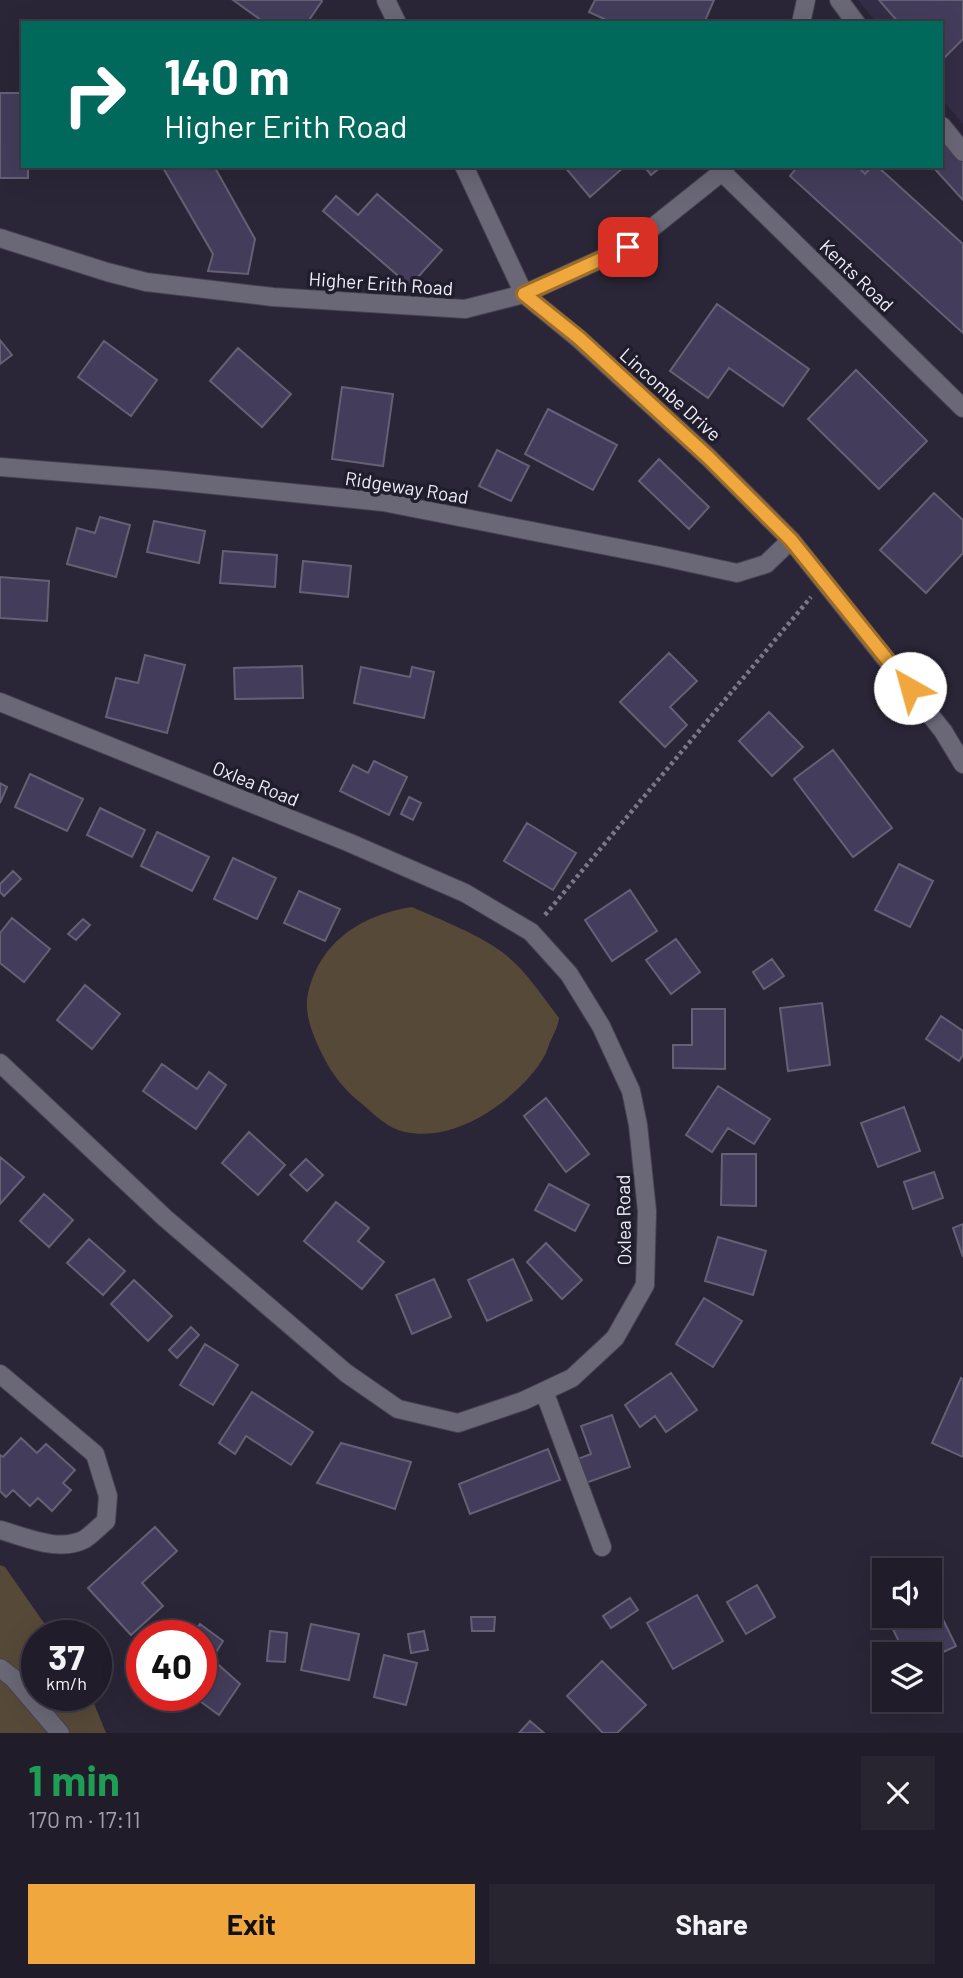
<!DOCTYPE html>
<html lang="en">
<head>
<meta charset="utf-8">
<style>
  :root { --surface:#201c29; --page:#282531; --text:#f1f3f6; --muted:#a2a1a8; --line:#3d3a46; --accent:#efa73e }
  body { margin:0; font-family:Barlow,sans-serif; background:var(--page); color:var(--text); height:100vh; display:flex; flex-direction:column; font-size:26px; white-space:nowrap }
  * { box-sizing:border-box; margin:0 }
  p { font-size:23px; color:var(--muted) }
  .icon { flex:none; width:38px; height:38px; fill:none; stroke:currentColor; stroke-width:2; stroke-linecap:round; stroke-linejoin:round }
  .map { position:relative; height:1733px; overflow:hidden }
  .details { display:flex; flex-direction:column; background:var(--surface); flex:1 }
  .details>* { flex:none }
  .banner { position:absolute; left:21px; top:21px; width:922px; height:147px; border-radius:0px; box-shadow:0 7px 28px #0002,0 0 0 2px var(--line); background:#00695c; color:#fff; overflow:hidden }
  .buttons { position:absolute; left:872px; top:1558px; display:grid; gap:14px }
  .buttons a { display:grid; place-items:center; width:70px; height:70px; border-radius:0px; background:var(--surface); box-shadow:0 7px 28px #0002,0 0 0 2px var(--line); font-size:35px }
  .speed { position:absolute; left:21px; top:1620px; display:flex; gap:14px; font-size:35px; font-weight:700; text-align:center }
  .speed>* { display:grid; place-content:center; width:91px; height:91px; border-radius:50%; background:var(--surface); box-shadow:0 7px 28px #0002,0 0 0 2px var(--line); line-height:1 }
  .speed small { font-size:18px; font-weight:400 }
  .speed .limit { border:10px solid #d22; background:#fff; color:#111 }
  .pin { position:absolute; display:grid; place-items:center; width:60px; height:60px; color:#fff; margin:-30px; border-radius:14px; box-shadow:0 4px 10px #0006 }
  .me { position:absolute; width:77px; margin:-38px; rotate:322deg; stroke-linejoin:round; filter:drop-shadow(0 0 5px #0008) }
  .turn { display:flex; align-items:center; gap:24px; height:147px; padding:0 28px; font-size:32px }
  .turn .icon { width:91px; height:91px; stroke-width:2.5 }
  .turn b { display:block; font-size:49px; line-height:60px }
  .round { display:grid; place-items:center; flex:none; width:74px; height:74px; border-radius:0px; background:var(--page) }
  .summary { display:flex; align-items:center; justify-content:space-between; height:119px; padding:0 28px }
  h1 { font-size:42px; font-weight:700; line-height:52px; color:#1e9e55 }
  .cta { display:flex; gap:14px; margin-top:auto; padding:14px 28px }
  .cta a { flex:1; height:80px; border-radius:0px; background:var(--accent); color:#111; font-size:28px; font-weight:700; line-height:80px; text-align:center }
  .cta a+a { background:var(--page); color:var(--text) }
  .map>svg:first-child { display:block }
  .built { fill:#332e45 }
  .green { fill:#564938 }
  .building { fill:#433d5b; stroke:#646174; stroke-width:2 }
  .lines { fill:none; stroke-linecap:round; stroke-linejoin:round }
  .minor-casing { stroke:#464252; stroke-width:20 }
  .path { stroke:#7b7886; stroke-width:4.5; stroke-dasharray:3.5 3.5; stroke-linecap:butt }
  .minor { stroke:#6a6776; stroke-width:18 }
  .route-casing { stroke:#9b6d28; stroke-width:18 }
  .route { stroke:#efa73e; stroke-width:12 }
  .labels { text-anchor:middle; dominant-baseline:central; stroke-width:7; stroke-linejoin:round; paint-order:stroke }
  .street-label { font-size:19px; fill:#f1effa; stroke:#201d2d }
</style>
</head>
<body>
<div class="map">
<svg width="963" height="1733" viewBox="0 0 963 1733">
  <rect width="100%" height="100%" fill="#2a2637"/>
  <path class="built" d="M858,0H963V124L942,99V23H877Z"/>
  <path class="green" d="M412,907C441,920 481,935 506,955C527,972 543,997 559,1018C558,1026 555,1031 552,1038C549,1043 548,1048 546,1053C536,1073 517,1091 500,1104C473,1124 439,1139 405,1132C388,1129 374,1114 361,1103C343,1089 332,1074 322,1054C315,1039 308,1024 307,1008C306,996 310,984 315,972C333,933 371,913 412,907Z
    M0,1565L5,1567L53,1636H37V1696H91L106,1733H0Z"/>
  <path class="building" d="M233,0H321L322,1L307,23H265Z
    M595,0H714L704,23H613L589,12Z
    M879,0H963V39L942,60V23H899Z
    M0,93H23V166H28V178H0Z
    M942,134L963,159V200L932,166H942Z
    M162,166H214L255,239L248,274L208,271L213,254Z
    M564,166H625L590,197Z
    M644,166H662L651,175Z
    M798,166H857L865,174L872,166H877L963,244V333L790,176Z
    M857,166H872L865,174Z
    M377,194L442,250L410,286L323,211L336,196L358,215Z
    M717,304L809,369L783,406L729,368L708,398L670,371Z
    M0,340L12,355L0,364Z
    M104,341L157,380L131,416L78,377Z
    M238,348L291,394L262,427L210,381Z
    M856,370L927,441L879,489L808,419Z
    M342,387L393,394L383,466L332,459Z
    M548,409L617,445L593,490L525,454Z
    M497,450L529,466L511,501L479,486Z
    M659,459L709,507L689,529L639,481Z
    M934,493L963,520V553L926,593L880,550Z
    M100,517L130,525L116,577L67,564L77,528L95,533Z
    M154,521L205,531L199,563L147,552Z
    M223,551L277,555L275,587L220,583Z
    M303,561L351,566L348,597L300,592Z
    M0,577L49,581L47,621L0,618Z
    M669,653L697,681L670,707L687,725L665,747L620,702Z
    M145,655L185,665L167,733L106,717L116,678L138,683Z
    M302,666L303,698L235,699L234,668Z
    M361,667L410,677L412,667L434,672L424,718L354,703Z
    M769,712L803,747L772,776L739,741Z
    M833,750L892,828L853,857L794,779Z
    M374,761L407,777L389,815L340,791L353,765L368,773Z
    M30,774L83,799L67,831L15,807Z
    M0,783L7,787L0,803Z
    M409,797L421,803L413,820L401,814Z
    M100,808L145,830L132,857L87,835Z
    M527,823L576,853L553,890L504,861Z
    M157,832L209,857L192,891L141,866Z
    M233,858L276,878L257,919L214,899Z
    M899,864L933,881L910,927L875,910Z
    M13,871L21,879L4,896L0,892V884Z
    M630,890L657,931L612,961L585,920Z
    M299,891L340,909L325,941L284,923Z
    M12,918L50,949L24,982L0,963V933Z
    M83,919L90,925L76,940L68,934Z
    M676,939L700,972L671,994L646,960Z
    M772,959L784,976L764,989L753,972Z
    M85,985L120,1014L92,1049L57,1020Z
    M822,1003L830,1065L788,1071L780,1008Z
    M692,1009H725V1069L673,1068V1045H692Z
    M941,1016L963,1031V1055L959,1061L926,1039Z
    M162,1064L197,1089L209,1072L226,1085L196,1129L143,1091Z
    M718,1086L770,1119L754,1144L728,1128L712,1152L686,1135Z
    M546,1098L589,1154L566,1172L524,1116Z
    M904,1107L920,1151L878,1167L861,1123Z
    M249,1132L285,1165L258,1195L222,1163Z
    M722,1154H756V1206L721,1205Z
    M0,1157L24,1177L0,1204Z
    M306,1159L323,1175L307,1191L290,1175Z
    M934,1172L943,1198L913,1209L904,1182Z
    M549,1184L589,1205L575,1231L535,1210Z
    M44,1194L73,1220L49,1247L20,1221Z
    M336,1202L369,1228L358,1241L384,1262L362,1289L304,1241Z
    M963,1224V1257L953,1228Z
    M718,1237L766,1251L753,1295L705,1281Z
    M89,1239L125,1271L103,1295L67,1263Z
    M546,1243L582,1280L562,1299L527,1262Z
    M513,1259L532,1300L487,1321L468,1280Z
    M434,1279L451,1317L412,1334L396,1295Z
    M134,1280L172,1316L148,1341L111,1304Z
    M704,1298L742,1321L713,1367L676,1344Z
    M191,1327L199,1335L177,1358L169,1350Z
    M205,1344L238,1365L213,1405L180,1385Z
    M671,1373L697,1410L666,1432L655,1416L640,1427L625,1405Z
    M961,1378L963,1379V1457L932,1443Z
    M252,1392L313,1432L291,1465L246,1436L235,1454L219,1443Z
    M612,1415L630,1467L583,1484L575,1460L591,1454L581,1426Z
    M21,1438L37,1453L46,1444L75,1470L63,1483L71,1490L52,1511L38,1498L30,1506L13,1490L6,1497L0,1491V1455L3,1457Z
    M341,1443L411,1462L395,1509L317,1483Z
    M548,1449L560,1480L470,1514L459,1484Z
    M155,1527L177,1551L142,1583L163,1606L131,1635L88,1588Z
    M757,1585L775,1617L746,1634L727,1602Z
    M929,1591L956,1646L929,1659V1654H905L886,1615H929Z
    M697,1595L723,1641L673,1669L647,1623Z
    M630,1598L638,1610L611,1628L603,1616Z
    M471,1617H495L494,1631H472Z
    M200,1624L223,1641L212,1659L240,1684L219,1715L193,1696H201V1636H192Z
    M311,1624L359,1634L349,1680L301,1670Z
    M270,1631L287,1633L285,1662L267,1661Z
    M424,1631L428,1650L411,1653L408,1634Z
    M384,1655L417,1663L406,1705L374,1697Z
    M602,1661L646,1705L617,1733H603L567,1696Z
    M530,1721L544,1733H519Z"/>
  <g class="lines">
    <g class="minor-casing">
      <path id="minor" d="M386,0L397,23
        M839,0L856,23
        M801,23L806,0
        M942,126L963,152
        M464,166L524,294L579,339L708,457L791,540L943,731L963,764
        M722,172L963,408
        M0,238L107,272L146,282L273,297L465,309L524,294L628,247L722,172L726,166
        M0,467L165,480L383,502L659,556L737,573L766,564L791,540
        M0,702L350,843L465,893L531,932L569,974L601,1026L631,1091L638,1125L647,1211L645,1285L615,1338L572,1378L523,1401L458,1423L398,1409L346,1373L165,1218L0,1063
        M0,1374L95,1454L108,1496L106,1521C99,1527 92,1534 85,1539C59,1553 26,1537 0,1530
        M544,1391L602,1547
        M0,1668L13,1678L60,1733"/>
    </g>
    <path class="path" d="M545,915L811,597"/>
    <use href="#minor" class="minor"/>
  </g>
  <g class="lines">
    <g class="route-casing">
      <path id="route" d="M628,247L524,294L579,338L708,457L791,540L910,688"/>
    </g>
    <use href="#route" class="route"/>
  </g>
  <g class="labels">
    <g class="street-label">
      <text transform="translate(857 275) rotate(44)">Kents Road</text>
      <text transform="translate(381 283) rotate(4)">Higher Erith Road</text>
      <text transform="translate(671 394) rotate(42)">Lincombe Drive</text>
      <text transform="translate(407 487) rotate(9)">Ridgeway Road</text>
      <text transform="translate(256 783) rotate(22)">Oxlea Road</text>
      <text transform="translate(623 1220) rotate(-91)">Oxlea Road</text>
    </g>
  </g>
</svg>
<div class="buttons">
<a><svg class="icon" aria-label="sound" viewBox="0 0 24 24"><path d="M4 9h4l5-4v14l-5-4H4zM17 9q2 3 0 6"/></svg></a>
<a><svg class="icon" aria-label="layers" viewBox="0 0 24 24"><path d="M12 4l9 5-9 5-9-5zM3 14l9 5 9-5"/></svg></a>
</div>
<div class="speed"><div>37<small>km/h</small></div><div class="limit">40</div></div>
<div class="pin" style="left:628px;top:247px;background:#d93025"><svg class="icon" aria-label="arrive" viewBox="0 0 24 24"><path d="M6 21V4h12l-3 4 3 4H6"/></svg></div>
<svg class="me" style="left:910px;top:688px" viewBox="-20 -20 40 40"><circle r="19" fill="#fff"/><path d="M0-13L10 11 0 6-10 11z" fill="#efa73e"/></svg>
<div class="banner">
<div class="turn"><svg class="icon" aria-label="right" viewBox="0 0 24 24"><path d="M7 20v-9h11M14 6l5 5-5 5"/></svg><div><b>140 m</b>Higher Erith Road</div></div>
</div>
</div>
<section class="details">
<div class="summary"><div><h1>1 min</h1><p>170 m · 17:11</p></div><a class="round"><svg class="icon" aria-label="close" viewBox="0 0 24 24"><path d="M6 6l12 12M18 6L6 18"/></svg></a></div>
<div class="cta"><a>Exit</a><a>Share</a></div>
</section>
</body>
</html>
